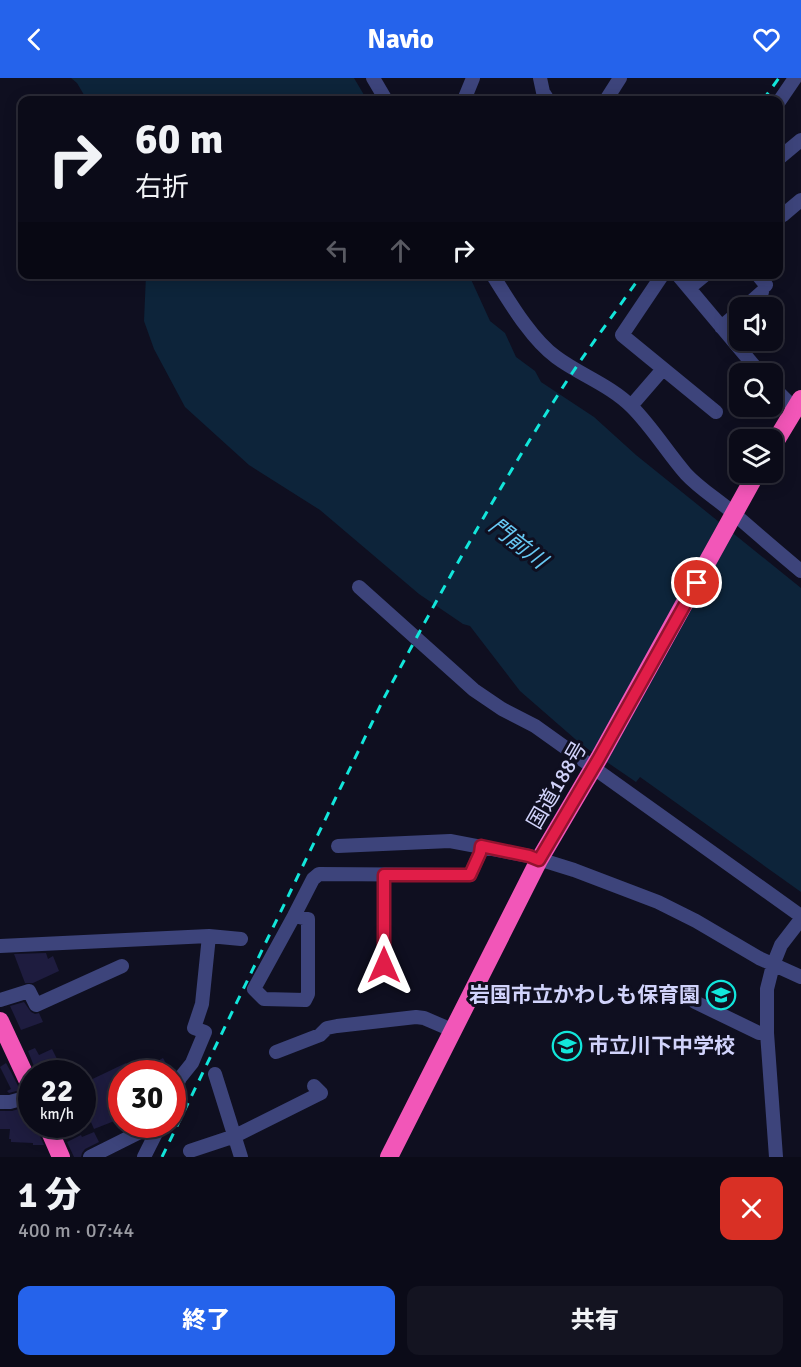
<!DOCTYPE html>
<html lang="ja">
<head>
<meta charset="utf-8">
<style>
  :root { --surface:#0b0b18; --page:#141421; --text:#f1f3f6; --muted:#9a9ba2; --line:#2b2b37; --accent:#2563eb }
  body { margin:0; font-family:Signika,"Noto Sans JP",sans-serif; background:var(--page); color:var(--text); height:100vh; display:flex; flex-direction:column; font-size:22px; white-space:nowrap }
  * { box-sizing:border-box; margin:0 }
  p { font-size:20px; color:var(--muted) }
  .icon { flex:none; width:33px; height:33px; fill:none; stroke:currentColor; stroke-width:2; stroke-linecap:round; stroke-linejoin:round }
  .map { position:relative; height:1079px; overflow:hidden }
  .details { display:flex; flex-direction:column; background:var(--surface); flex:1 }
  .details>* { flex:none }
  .hud { position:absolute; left:18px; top:18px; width:765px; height:183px; border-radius:12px; box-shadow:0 3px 15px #0003,0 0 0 2px var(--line); background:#0b0b18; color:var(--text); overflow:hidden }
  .controls { position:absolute; left:729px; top:219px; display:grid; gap:12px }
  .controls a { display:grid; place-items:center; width:54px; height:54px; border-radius:12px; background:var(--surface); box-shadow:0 3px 15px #0003,0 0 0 2px var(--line); font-size:30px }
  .speed { position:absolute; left:18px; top:982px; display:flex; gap:12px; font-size:30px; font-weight:700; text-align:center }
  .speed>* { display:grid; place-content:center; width:78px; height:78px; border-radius:50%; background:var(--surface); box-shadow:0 3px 15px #0003,0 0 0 2px var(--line); line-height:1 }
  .speed small { font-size:15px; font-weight:400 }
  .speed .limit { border:9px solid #d22; background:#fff; color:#111 }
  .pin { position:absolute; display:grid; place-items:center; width:51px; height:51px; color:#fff; margin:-26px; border:3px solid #fff; border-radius:50%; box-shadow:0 2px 6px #0007 }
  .me { position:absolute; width:66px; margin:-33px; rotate:0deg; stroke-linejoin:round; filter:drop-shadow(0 0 4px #0008) }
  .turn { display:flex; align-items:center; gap:21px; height:126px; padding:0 18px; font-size:27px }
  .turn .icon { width:78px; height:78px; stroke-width:2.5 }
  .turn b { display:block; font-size:42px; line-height:51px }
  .lanes { display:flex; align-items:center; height:57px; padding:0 18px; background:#0003; justify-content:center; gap:30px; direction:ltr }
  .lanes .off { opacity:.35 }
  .round { display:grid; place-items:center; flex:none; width:63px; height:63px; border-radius:12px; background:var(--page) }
  .headline { display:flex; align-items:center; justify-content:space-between; height:102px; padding:0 18px }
  h1 { font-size:36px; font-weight:800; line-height:45px }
  .cta { display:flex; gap:12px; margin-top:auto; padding:12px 18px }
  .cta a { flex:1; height:69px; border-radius:12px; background:var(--accent); color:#fff; font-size:24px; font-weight:800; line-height:69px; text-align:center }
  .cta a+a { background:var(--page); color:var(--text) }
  header { display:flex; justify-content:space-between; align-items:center; height:78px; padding:0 18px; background:var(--accent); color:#fff; font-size:27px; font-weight:800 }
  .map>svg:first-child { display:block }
  .water { fill:#0d243a }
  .building { fill:#1e1c3f }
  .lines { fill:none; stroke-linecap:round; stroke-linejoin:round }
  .minor { stroke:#3d447b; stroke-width:14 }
  .highway { stroke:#f256b8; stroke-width:18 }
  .rail { stroke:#12e6db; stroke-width:3; stroke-dasharray:9 8; stroke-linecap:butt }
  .route-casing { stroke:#92132f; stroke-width:15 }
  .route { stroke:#e11d48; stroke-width:10 }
  .labels { text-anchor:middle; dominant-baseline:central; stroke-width:6; stroke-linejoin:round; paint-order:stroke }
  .street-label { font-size:21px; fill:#d1d3fb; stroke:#0f0f20 }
  .poi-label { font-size:21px; font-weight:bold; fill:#d1d3fb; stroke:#0f0f20; text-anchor:end }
  .water-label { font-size:22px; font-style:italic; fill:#67c8f3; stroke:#0f0f20 }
</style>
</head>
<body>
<header><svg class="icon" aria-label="back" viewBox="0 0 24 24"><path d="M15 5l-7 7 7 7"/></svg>Navio<svg class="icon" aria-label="heart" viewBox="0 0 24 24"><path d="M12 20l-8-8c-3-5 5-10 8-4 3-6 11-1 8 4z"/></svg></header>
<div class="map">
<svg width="801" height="1079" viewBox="0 0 801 1079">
  <rect width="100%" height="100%" fill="#0f0f20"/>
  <path class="water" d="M71,0H354L367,22H87L77,5Z
    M146,197H469L490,243L505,255L516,279L535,293L541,304L594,339L636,377L801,510V814L640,699L636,704L582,667L520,613L470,548L463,546L419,516L320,432L249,387L185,329L154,271L144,243Z"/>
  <path class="building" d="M46,875L48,881L53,878L59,893L33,905H25L14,876Z
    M24,924L31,934L35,936L39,935L43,944L21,952L10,928Z
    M35,970L39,977L52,971L61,989L52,993L53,996H37L28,973Z
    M163,980L168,989L156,996H135Z
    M6,985L12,996L20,1012L9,1015L7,1013L11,1011L0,989Z
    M126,985L130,992L122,996V1040L94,1051L87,1035L82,1037V1006Z
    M28,1028L31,1033L32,1047H36L35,1054H38L44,1067H33V1065L11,1064V1061H9L10,1051H0V1033H12Z
    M94,1054L99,1064L85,1071L82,1075L81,1079H74L67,1064L81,1057L82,1059Z"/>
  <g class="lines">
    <path class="minor" d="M373,0L386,22
      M540,0L543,14L548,22
      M464,22L473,0
      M606,22L620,0
      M778,25L795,0
      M778,81L801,62
      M783,137L801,122
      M492,196C509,223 531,261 556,279C580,297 610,307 632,329C652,349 667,374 686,396C700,411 717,421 732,434C755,454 778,474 801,493
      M663,196L622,257L716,334
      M677,196L761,296
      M757,196L766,207
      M689,210L706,196
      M744,230L762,214
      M721,249L740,233
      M772,308L795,331
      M631,328L663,291
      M359,509L474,612L502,631L535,648L801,838
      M338,768L450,763L529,778L574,792L658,824L696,843L759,880L801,899
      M384,797V887
      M294,838L308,841V916L305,922L264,921L254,911L294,838L313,801L319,796L470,797L480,775L481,768
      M209,858L241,861
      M0,868L209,858L202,926L194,950L205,954L192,985L180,1000L172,1018
      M0,922L29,913L36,927L122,888
      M695,924L759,955H767
      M276,974L320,957L327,950L337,948L416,939L424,940L452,952
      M215,996L241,1079
      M0,1024H10L32,1018
      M190,1073L235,1058L321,1015L314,1008
      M90,1079L152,1048L158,1050
      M144,1079L160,1047
      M776,1079L767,955V911L773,887L781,867L801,841"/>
    <path class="highway" d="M772,369L801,321
      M0,943L32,1012
      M47,1047L61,1079
      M389,1079L539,782L599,680L757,394"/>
    <path class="rail" d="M763,22L779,0
      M162,1079L384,620C440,515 497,412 561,312C586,273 615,235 642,196"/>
  </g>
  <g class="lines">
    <g class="route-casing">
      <path id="route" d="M384,887V797H470L480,775L481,768L529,778L539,782L599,680L697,505"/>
    </g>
    <use href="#route" class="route"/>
  </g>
  <defs>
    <g id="school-ring" transform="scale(1.5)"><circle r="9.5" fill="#0f0f20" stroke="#12e6db" stroke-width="1.5"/><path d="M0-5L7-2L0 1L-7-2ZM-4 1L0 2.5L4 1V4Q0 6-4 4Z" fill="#12e6db"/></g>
  </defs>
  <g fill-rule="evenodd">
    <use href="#school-ring" x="721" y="917"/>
    <use href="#school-ring" x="567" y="968"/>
  </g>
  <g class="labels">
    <g class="street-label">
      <text transform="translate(557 707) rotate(-60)">国道188号</text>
    </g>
    <g class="poi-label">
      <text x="700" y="917">岩国市立かわしも保育園</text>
      <text x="588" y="968" text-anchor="start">市立川下中学校</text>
    </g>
    <g class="water-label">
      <text transform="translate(518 465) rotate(38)">門前川</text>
    </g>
  </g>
</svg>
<div class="controls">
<a><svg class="icon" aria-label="sound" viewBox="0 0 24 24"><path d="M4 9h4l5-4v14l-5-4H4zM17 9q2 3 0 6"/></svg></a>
<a><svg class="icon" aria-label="search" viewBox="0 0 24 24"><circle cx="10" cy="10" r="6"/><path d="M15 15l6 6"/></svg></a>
<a><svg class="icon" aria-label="layers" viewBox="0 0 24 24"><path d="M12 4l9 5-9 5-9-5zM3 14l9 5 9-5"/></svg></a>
</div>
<div class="speed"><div>22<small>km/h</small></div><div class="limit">30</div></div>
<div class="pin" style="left:697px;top:505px;background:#d93025"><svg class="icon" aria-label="arrive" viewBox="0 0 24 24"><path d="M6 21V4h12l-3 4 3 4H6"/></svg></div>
<svg class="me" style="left:384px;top:887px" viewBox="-20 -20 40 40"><path d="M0-17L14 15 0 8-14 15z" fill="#e11d48" stroke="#fff" stroke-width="4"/></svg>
<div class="hud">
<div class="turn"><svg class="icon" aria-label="right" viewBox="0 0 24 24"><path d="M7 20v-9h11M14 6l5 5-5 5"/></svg><div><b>60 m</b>右折</div></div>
<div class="lanes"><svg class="icon off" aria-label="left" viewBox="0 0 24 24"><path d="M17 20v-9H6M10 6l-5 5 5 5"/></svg><svg class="icon off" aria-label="ahead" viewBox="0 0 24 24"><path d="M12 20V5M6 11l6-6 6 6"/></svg><svg class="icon" aria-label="right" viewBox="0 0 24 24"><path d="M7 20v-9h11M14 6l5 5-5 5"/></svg></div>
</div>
</div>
<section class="details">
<div class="headline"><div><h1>1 分</h1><p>400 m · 07:44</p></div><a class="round" style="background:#d93025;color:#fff"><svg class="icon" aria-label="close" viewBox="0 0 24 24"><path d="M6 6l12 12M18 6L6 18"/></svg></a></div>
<div class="cta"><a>終了</a><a>共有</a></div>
</section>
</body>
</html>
